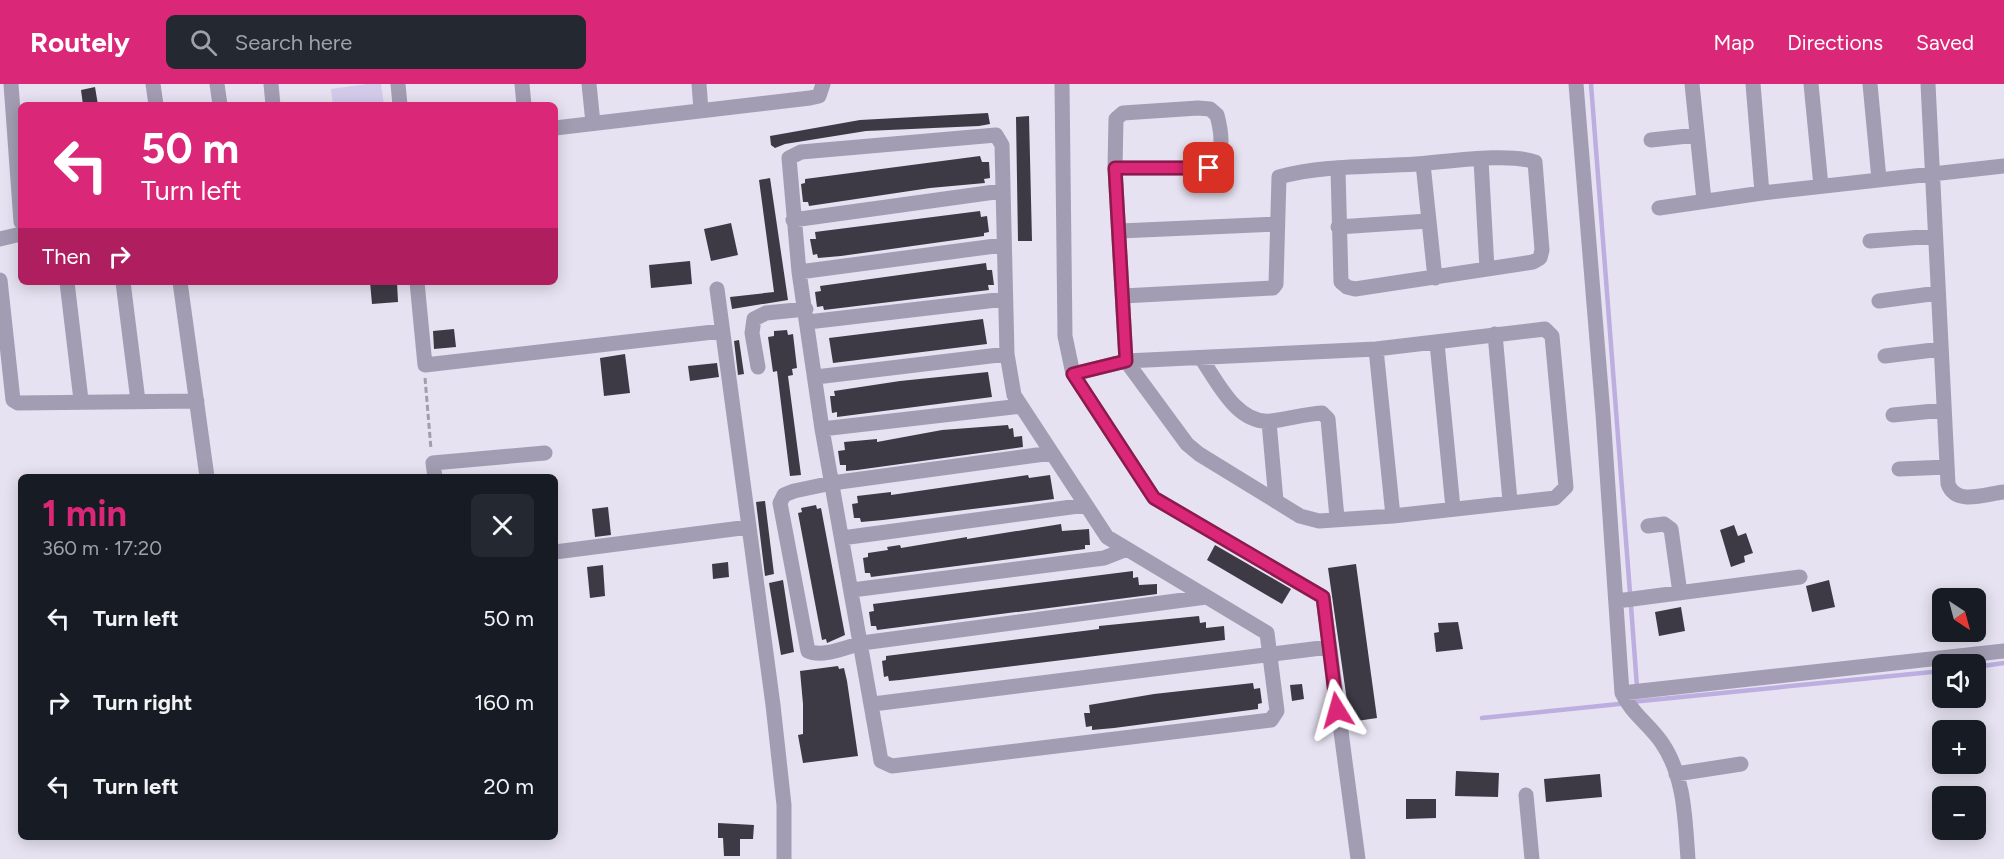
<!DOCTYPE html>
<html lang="en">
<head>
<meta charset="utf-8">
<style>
  :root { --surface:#171b24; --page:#242831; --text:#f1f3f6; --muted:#9ea1a6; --accent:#db2777 }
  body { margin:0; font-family:Figtree,sans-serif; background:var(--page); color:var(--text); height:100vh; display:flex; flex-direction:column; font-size:22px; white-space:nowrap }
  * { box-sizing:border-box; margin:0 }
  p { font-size:20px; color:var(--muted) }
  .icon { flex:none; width:33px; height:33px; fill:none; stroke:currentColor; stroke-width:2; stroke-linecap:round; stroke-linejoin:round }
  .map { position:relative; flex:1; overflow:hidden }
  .panel { position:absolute; left:18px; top:390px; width:540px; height:366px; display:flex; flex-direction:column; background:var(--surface); border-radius:9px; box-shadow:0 3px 15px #0003 }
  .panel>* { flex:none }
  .top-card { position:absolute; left:18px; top:18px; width:540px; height:183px; border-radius:9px; box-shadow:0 3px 15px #0003; background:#db2777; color:#fff; overflow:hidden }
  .needle { width:39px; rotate:144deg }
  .controls { position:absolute; left:1932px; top:504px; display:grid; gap:12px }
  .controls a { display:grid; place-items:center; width:54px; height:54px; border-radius:9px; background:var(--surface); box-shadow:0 3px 15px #0003; font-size:30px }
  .pin { position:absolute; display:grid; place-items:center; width:51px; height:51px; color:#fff; margin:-26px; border-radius:12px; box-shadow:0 3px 9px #0006 }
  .me { position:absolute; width:66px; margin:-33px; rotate:352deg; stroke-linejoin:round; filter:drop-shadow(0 0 4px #0008) }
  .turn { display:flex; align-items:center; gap:21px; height:126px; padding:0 24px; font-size:27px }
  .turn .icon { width:78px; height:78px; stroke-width:2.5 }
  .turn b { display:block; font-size:42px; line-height:51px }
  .then { display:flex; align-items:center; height:57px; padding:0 24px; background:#0003; gap:12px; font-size:22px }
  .round { display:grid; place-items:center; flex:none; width:63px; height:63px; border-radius:9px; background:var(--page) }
  .summary { display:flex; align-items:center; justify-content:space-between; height:102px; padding:0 24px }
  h1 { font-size:36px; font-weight:700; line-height:45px; color:var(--accent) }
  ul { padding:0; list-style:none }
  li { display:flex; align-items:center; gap:18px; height:84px; padding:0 24px }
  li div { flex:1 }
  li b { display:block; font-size:22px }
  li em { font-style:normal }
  header { display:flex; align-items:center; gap:36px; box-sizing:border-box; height:84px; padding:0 30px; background:var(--accent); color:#fff }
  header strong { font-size:28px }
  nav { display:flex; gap:33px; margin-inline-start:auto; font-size:21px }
  .search { width:420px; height:54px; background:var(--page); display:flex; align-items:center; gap:15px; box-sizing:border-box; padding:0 21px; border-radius:9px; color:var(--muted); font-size:22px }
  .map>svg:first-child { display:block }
  .green { fill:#d4cbeb }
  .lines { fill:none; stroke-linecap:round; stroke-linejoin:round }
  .stream { stroke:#bcaedf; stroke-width:4.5 }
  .building { fill:#3d3a46 }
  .path { stroke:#a19da9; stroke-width:3; stroke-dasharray:6 3; stroke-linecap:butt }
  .minor { stroke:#a39db3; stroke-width:15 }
  .route-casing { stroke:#8e194d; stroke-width:15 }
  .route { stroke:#db2777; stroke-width:10 }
</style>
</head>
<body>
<header>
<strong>Routely</strong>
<div class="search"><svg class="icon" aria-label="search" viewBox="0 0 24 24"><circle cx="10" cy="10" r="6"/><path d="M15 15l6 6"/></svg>Search here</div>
<nav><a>Map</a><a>Directions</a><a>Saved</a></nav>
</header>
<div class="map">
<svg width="2004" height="775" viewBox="0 0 2004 775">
  <rect width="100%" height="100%" fill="#e6e2f1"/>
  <path class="green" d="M367,0H381L384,21H333L331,5Z"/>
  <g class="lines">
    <path class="stream" d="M1591,0L1630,509
      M1631,522L1637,603
      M1976,583L2004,579
      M1631,618L1942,587
      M1482,634L1619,620"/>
  </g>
  <path class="building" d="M95,3L98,21H83L81,6Z
    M988,29L990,40L979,42L866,47L785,60L775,64L771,61L770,52L860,36Z
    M1029,32L1032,157H1018L1016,33Z
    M980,72L982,78H989L990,94L984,95L985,99L930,104L809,122L808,118H803L801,100L805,99V95Z
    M770,94L788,216L732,225L730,213L774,208L759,96Z
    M980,127L981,133L987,132L989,148L984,149V152L841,172L818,174L817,170L813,171L810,155H816L815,148Z
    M731,139L738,171L711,177L704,145Z
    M690,177L692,200L651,204L649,181Z
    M986,179L987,186H992L994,201H988L989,206L824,226L823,222L817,223L815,208L821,207L820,202Z
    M370,198H397L398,218L372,220Z
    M983,235L987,260L833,279L829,254Z
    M454,245L456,263L434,265L433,247Z
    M787,246L788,251L793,250L797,284L792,285L793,291L788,292L801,391L790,392L777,287L773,288L768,253L774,252V247Z
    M739,256L744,290L738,291L734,257Z
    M625,270L630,309L604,312L600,274Z
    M717,279L719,293L690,297L688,282Z
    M988,288L992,313L837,333V328L832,329L830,312H835L834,307L900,297Z
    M1008,341L1009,345L1013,344L1014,353L1022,352L1023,363L857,386L846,387V381H840L838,367L845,366L844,358L877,355V358L942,346Z
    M1028,391L1029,394L1050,391L1054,415L883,436L861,438L860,434H854L852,420L858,419L857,412L891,408V411Z
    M765,417L774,490L765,492L756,418Z
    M816,421L817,425L821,424L845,551L827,559L826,555L822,556L798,429L802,428L801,424Z
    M608,423L611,451L595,453L592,425Z
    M1061,440L1062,447L1089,445L1090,461H1085V465L957,482L871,493L870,489H865L863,474L868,473V469L888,466L887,463L900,461L901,464L967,453V455Z
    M1734,441L1738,452L1746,449L1753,469L1744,472L1745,478L1731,483L1720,446Z
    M1215,461L1291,505L1282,520L1207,476Z
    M728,478L729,493L713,495L712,480Z
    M1356,480L1377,634L1350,638L1328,484Z
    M603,481L605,512L590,514L587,483Z
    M1133,487V494L1138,493L1139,501L1157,500V510L877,546L876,542H871L869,528L874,527L873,520Z
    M783,496L794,568L781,571L769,499Z
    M1829,496L1835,523L1812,528L1806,502Z
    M1681,523L1685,547L1659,552L1655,528Z
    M1199,532L1200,539L1206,538V544L1224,542L1225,556L900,596L889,597L888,592L884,593L882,577L886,576V572L1099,545V542Z
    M1458,538L1463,565L1436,568L1434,549L1439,548L1438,539Z
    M838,582L839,585L844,584L847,597L858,672L803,679L798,651L803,650V620L800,587Z
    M1253,599L1254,605L1260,604L1262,619L1258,620V625L1114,644L1092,646V642L1086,643L1084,629H1090L1089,621L1154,610Z
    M1302,600L1304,615L1292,617L1290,601Z
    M1456,687L1499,689L1498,713L1455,712Z
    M1600,690L1602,713L1546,718L1544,695Z
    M1406,715H1436V734L1406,735Z
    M718,739L754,741L753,755H740V772H724L723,754H718Z"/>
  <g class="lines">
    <path class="path" d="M425,294L431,365"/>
    <path class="minor" d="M11,0L21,138
      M153,0L156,21
      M217,0L220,21
      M271,0L273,21
      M398,0L400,21
      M522,0L524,21
      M589,0L593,39
      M699,0L701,26
      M1062,0L1065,252L1073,290L1154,414L1323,513L1358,775
      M1576,0L1603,330L1622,609C1631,629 1650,641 1662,659C1685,693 1685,736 1688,775
      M1692,0L1704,116
      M1753,0L1762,109
      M1811,0L1821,102
      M1870,0L1879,95
      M1928,0L1948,400C1956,422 1985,410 2004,408
      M555,44L810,14L819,12L823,0
      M996,51L1002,61L1007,270L1014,311L1107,453L1267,549L1277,627L1271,636L892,682L881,677L822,345L799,188L789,74L801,68Z
      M1651,56L1697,51
      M1481,76L1487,185
      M1423,80L1435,194
      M1659,124L1762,109L2004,82
      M793,136L1002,107
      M1338,143L1428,137
      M1120,147L1277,140
      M0,155L21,150
      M1870,157L1935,152
      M799,188L1003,161
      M0,196L13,316L18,319L197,317
      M67,198L81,316
      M123,198L138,317
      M180,198L207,393
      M417,198L425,281L722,247
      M717,205L773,621L784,721V775
      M1123,212L1273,204L1276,200L1279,93C1322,81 1372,83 1416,80C1446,78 1509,68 1535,78L1542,166L1540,174L1533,178L1355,205L1347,203L1341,198L1338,86
      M1879,217L1938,209
      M808,238L1005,215
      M1495,250L1510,417
      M1437,259L1453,424
      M1376,265L1393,432
      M1885,272L1941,265
      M1201,274C1217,297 1237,341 1271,337C1288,335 1305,330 1322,329L1328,335L1337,434
      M758,283L752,249L754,235L766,229L806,225
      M1073,290L1126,277L1376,265L1545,245L1552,252L1566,403L1555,414L1393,432L1319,437L1300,432L1199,370L1187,360L1126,277L1115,84L1116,35L1123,29L1198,24L1210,25L1217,31C1222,50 1225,71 1209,84H1115
      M816,293L1007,270
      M1893,331L1944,326
      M1269,338L1276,417
      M822,345L1021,322
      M1052,369L832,399L794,407L784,411L780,419L808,567C822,574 847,563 862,559L1206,513
      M1899,385L1947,383
      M435,393L433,379L545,369
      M1648,442L1664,440L1671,445L1680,509
      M842,454L1086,421
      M555,468L749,443
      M852,506L1104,474L1127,465
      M1617,517L1800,493
      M1622,609L2004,567
      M873,620L1329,563
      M1676,690L1741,680
      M1526,711L1532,775"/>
  </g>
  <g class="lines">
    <g class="route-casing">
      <path id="route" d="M1209,84H1115L1126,277L1073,290L1154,414L1323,513L1337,626"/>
    </g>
    <use href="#route" class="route"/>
  </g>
</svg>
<div class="controls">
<a><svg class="needle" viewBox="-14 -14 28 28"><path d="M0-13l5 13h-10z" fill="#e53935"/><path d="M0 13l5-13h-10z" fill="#9ea1a6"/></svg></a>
<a><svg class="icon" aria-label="sound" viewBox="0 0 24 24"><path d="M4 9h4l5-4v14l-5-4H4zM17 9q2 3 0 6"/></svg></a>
<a>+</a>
<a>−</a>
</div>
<div class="pin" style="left:1209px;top:84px;background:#d93025"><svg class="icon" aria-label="arrive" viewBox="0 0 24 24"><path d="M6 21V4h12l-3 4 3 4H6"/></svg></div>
<svg class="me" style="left:1337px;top:626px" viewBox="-20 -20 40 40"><path d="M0-17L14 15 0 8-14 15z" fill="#db2777" stroke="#fff" stroke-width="4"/></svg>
<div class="top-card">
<div class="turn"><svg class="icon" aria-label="left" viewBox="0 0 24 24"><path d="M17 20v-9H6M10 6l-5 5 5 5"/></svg><div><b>50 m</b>Turn left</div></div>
<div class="then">Then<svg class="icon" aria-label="right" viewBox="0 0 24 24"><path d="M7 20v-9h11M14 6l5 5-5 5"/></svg></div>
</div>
<section class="panel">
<div class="summary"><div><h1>1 min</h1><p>360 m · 17:20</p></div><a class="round"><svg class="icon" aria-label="close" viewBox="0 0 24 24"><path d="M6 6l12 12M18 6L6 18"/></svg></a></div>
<ul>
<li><svg class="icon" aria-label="left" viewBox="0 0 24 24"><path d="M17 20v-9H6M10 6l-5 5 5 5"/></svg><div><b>Turn left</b></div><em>50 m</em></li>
<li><svg class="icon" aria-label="right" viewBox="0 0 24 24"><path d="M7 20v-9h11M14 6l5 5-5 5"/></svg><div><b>Turn right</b></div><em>160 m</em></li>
<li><svg class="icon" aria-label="left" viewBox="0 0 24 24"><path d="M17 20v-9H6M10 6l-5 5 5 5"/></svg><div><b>Turn left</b></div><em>20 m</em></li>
</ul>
</section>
</div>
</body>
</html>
